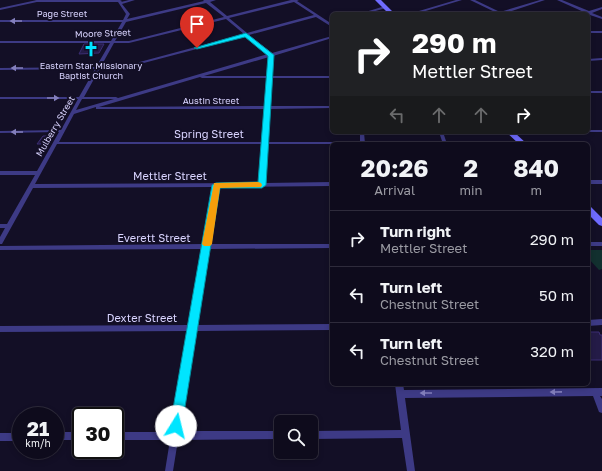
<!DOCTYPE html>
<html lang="en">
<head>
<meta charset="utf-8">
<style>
  :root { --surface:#0e0b1c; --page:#171425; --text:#f1f3f6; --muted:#9b9ba3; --line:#2e2b3b }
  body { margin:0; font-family:"Golos Text",sans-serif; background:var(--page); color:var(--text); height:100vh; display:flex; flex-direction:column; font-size:15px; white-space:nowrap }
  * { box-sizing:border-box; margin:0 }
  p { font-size:13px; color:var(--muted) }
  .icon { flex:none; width:22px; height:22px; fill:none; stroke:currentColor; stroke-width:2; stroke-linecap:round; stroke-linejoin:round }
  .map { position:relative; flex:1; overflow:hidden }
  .drawer { position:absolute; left:330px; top:142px; width:260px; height:244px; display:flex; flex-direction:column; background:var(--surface); border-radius:6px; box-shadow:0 2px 6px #0003,0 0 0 1px var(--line) }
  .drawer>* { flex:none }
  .guide { position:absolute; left:330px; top:12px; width:260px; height:122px; border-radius:6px; box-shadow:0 2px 6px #0003,0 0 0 1px var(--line); background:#202124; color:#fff; overflow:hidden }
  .controls { position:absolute; left:274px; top:415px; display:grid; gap:8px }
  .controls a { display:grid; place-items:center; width:44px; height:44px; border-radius:6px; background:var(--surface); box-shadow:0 2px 6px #0003,0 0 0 1px var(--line); font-size:20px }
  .speed { position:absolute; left:12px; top:407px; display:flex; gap:8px; font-size:20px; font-weight:700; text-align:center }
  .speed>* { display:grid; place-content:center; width:52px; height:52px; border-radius:50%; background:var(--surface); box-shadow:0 2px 6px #0003,0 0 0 1px var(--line); line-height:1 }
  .speed small { font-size:10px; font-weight:400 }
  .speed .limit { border:2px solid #111; border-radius:6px; background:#fff; color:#111 }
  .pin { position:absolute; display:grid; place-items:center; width:34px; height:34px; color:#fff; margin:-41px -17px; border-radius:50% 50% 50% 0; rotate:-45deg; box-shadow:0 0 4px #0007 }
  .pin .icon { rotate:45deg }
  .me { position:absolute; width:44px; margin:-22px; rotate:9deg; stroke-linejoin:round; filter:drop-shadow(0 0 3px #0008) }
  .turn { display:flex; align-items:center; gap:14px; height:84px; padding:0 16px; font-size:18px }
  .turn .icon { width:52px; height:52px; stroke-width:2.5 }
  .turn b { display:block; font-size:28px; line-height:34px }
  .lanes { display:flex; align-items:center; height:38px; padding:0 16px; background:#0003; justify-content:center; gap:20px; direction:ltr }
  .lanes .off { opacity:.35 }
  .eta { display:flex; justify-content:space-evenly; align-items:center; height:68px; text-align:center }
  .eta b { font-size:24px; font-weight:700; line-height:28px }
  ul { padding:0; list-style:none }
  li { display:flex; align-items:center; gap:12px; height:56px; padding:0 16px; border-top:1px solid var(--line) }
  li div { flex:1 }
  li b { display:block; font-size:15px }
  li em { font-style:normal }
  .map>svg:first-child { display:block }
  .green { fill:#12302f }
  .building { fill:#241b47; stroke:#3b2d73 }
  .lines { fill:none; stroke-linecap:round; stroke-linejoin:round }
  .minor { fill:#3d3a85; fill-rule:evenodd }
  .tertiary { fill:#3d3a85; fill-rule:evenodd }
  .secondary { fill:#6f6bff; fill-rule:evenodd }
  .oneway { fill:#837fbc }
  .route { fill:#00e5ff; stroke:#0095a6 }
  .slow { fill:#f59e0b }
  .labels { text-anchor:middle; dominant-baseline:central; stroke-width:4; stroke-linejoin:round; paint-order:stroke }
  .far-street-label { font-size:9px; fill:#d9d4ff; stroke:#130f26 }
  .far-poi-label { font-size:9px; fill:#d9d4ff; stroke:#130f26 }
  .street-label { font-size:11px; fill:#d9d4ff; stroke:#130f26 }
</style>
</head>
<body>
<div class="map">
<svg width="602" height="471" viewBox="0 0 602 471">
  <rect width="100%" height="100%" fill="#130f26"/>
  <path class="green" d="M588,250H602V269L599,270L588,258Z"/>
  <path class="building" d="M84,44H104L99,53L79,54Z
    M43,136H52L47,144H37Z
    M588,332H599L600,335H602V360H588Z"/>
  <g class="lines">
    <path class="minor" d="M37,0H120L122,1L121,2L129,0H135L122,4L130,14L127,19L204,1L203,0H216L210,2L227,16L291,0H299L297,1L332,24V27L316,17L249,35L272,53L332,36V38L273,56L272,76H332V78H272L270,106H332V108L270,109L267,142H360V132H364L365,144H267L265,183L332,182V186L219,187L210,244H332V248L209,249L197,325L332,324V330L196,331L180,431H281V439L178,440L173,471H165L170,440H115V432H172L189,331L0,332V326L190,325L203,249L0,250V246L204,244L214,187L33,188L2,244H0V237L5,228H0V224H7L35,175H0V171H37L59,132L0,133V131L61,130L78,99H0V97H79L95,69L0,70V68L96,67L110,43H0V41H111L122,22H0V20H123L126,14L118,2H36L35,1ZM294,2L314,15L247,33L229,18ZM206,3L224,17L129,41H115L126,22ZM226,19L244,34L121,67L100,68L114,43H129ZM246,36L268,54L118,98L116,97H84L99,70L121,69ZM269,57L267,76H204ZM200,77L202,78H267L265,106L99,107ZM82,99H114L76,110ZM96,107V109H265L263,142H59L74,114ZM57,144H262L259,183L35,184Z
      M456,0H462L419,13L400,14L402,13L419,11Z
      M470,0H475L500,12L540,0H545L503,14H496L497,13Z
      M557,0H562L589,11L602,7V9L592,13L602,17V19L587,14L586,13Z
      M385,6H386V8L365,14H359Z
      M588,31H602V33H588Z
      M602,58V60L588,61V59Z
      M588,91H602V93H588Z
      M588,130H602V132H586H588Z
      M439,132H443L447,144H443Z
      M588,180H602V184H588Z
      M588,242H602V246H588Z
      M602,319V325L588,326V320Z
      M395,384H403L404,390L602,388V396H600L602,399V413L599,412L593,396L405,398L415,471H407L402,438L311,439V431L401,430Z
      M55,432H81V440H55Z
      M0,433H21V441H0Z"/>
    <path class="tertiary" d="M37,0H46L0,10V8Z"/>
    <path class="secondary" d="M375,0H381L395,14H389Z
      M506,132H514L527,144H519Z
      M588,206L591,207L602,218V226L599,225L588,214Z"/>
  </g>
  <defs><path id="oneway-solid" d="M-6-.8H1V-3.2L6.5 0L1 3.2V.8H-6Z"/></defs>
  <g class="oneway">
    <use href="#oneway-solid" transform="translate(16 21) rotate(180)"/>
    <use href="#oneway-solid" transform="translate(17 68) rotate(180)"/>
    <use href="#oneway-solid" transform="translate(53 98)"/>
    <use href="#oneway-solid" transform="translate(17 132) rotate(180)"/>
    <use href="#oneway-solid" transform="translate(556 392) rotate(179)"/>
    <use href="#oneway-solid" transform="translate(426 393) rotate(180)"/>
  </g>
  <path class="route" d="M246,33L274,55L266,185L262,188H220L182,426L181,431L176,432L172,431L170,426L212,185L216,183L258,182L268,56L245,37L197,49L194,48Z"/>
  <path class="slow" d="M258,182L261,183L262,185L261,187L220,188L212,244L210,246H204L202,244L214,183Z"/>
  <defs>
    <g id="church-bare" transform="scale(1.2)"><path d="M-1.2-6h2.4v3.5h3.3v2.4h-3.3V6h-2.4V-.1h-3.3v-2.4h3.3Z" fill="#00e5ff" stroke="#130f26" stroke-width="2.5" paint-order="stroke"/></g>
  </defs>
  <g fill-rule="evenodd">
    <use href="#church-bare" x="91" y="49"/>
  </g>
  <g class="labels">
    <g class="far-street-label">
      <text x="62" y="13">Page Street</text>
      <text transform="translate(103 33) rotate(-2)">Moore Street</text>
      <text x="211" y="100">Austin Street</text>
      <text transform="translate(55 126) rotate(-60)">Mulberry Street</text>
    </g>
    <g class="far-poi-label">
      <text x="91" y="65">Eastern Star Missionary<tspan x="91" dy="10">Baptist Church</tspan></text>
    </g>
    <g class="street-label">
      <text x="209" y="133">Spring Street</text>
      <text x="170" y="175">Mettler Street</text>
      <text x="154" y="237">Everett Street</text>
      <text x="142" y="317">Dexter Street</text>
    </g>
  </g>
</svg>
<div class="controls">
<a><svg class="icon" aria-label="search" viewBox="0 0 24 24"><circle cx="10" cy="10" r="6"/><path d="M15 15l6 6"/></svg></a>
</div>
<div class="speed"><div>21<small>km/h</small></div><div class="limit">30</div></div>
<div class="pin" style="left:197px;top:48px;background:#d93025"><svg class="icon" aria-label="arrive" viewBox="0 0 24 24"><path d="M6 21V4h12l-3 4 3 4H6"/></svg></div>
<svg class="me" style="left:176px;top:426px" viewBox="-20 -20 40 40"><circle r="19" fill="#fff"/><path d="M0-13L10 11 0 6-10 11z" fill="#00e5ff"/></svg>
<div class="guide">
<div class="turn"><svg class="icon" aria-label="right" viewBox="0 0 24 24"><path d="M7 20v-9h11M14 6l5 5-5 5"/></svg><div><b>290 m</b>Mettler Street</div></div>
<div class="lanes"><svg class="icon off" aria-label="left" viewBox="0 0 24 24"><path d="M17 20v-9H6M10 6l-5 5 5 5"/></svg><svg class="icon off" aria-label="ahead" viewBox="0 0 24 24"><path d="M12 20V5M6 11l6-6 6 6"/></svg><svg class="icon off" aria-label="ahead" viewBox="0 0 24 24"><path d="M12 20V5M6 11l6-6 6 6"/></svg><svg class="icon" aria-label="right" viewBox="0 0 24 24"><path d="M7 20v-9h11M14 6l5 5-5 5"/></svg></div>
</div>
<section class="drawer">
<div class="eta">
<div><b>20:26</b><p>Arrival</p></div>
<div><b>2</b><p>min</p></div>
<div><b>840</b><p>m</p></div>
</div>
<ul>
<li><svg class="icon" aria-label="right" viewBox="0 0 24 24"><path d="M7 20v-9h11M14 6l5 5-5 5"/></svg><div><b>Turn right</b><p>Mettler Street</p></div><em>290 m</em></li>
<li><svg class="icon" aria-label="left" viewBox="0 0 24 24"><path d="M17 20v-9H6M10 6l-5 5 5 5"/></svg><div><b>Turn left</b><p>Chestnut Street</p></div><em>50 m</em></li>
<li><svg class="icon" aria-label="left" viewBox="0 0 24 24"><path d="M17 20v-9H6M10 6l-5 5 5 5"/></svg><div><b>Turn left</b><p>Chestnut Street</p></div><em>320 m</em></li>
</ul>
</section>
</div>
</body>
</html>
